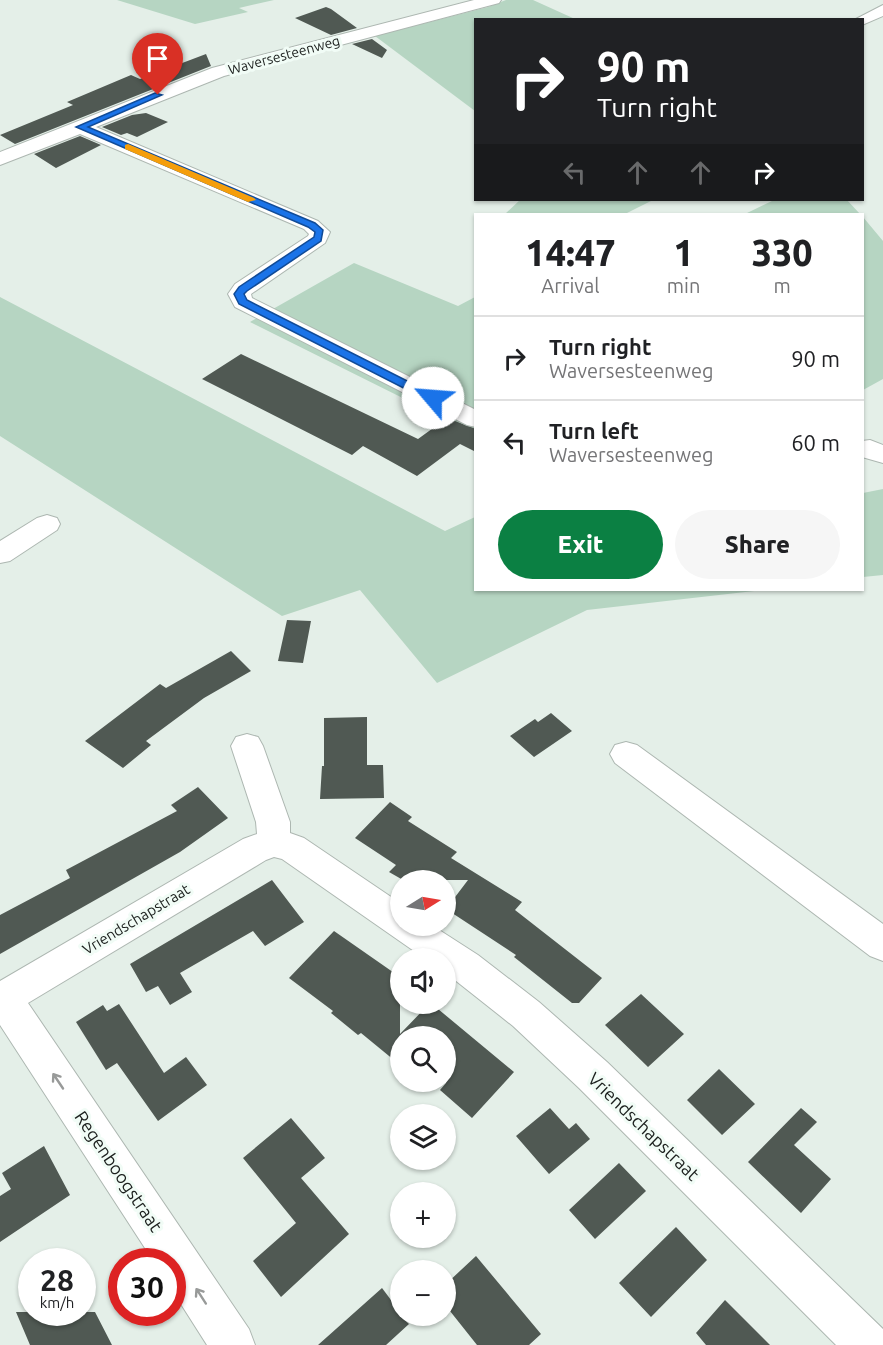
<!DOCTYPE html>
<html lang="en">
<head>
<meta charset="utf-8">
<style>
  :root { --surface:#fff; --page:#f6f6f6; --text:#202124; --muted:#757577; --line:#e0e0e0; --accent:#0b8043 }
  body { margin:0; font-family:Ubuntu,sans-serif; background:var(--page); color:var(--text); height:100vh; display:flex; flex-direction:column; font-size:22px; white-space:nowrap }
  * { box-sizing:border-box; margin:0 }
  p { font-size:20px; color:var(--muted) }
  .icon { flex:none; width:33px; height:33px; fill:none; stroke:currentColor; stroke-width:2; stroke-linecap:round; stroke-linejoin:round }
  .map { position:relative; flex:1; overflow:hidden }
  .side { position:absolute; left:474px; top:213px; width:390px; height:378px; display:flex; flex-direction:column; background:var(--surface); border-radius:0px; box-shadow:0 2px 4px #0004 }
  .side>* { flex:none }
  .hud { position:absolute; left:474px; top:18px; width:390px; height:183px; border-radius:0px; box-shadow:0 2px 4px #0004; background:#202124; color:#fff; overflow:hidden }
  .needle { width:39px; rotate:79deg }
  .fabs { position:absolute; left:390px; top:870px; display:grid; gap:12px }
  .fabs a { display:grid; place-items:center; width:66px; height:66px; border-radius:50%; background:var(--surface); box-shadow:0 2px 4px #0004; font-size:30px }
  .speed { position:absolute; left:18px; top:1248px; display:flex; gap:12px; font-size:30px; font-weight:700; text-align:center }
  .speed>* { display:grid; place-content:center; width:78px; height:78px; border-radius:50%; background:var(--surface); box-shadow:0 2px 4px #0004; line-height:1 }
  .speed small { font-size:15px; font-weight:400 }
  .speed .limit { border:9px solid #d22; background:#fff; color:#111 }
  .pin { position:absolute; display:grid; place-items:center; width:51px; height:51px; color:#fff; margin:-62px -26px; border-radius:50% 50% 50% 0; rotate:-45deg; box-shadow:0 0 6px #0007 }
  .pin .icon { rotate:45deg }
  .me { position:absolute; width:66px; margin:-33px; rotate:297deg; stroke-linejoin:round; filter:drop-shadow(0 0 4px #0008) }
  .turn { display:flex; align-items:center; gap:21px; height:126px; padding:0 24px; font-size:27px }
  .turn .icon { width:78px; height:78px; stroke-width:2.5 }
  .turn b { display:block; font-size:42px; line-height:51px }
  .lanes { display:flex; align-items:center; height:57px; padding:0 24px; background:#0003; justify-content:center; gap:30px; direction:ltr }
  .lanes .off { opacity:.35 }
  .eta { display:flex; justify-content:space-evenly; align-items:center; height:102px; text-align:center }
  .eta b { font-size:36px; font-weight:800; line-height:42px }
  .button { display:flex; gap:12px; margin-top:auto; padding:12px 24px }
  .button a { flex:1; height:69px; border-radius:36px; background:var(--accent); color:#fff; font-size:24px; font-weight:800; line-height:69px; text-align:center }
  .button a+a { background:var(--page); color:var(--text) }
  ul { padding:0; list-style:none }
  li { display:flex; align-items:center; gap:18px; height:84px; padding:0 24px; border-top:2px solid var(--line) }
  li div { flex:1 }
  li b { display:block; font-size:22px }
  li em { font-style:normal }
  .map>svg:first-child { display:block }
  .green { fill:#b6d5c2 }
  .building { fill:#505953 }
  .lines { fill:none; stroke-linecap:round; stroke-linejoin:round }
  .minor-casing { stroke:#adb7b1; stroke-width:2 }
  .minor { fill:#fff; fill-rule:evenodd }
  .oneway { stroke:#989a99 }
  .route { fill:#1a73e8; stroke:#114b97; stroke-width:1.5 }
  .slow { fill:#f59e0b }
  .labels { text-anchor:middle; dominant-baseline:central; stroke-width:6; stroke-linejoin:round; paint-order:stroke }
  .far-street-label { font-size:14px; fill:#1b1f1d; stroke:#f1fcf6 }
  .street-label { font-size:15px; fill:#1b1f1d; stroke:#f1fcf6 }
  .near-street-label { font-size:18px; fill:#1b1f1d; stroke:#f1fcf6 }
</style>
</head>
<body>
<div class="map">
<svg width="883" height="1345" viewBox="0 0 883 1345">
  <rect width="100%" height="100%" fill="#e4efe8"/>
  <path class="green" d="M117,0H274L239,8L248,12L195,24Z
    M506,0H533L575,19L476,20L475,111L375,36L488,7Z
    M520,200H653L625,214H505Z
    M774,200H847L860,214H745Z
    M863,217L883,241V379L863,390Z
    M354,263L458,306L475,297V434L250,322Z
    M0,297L445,531L475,517L476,590H763L587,610L437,683L360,590L282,616L0,436Z
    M883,489V575L863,577V493Z"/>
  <path class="building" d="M326,7L331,9L357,28L331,35L295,18Z
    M372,39L387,50L382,58L352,44Z
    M206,54L211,66L15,144L0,135L73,105L67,102L131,75L140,79Z
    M146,113L168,122L137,137L127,133L121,135L102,127L132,115Z
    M80,136L101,145L56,168L34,154Z
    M241,354L418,439L447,418L476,429V452L460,444L417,476L363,446L352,455L202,379Z
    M287,620L311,621L303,663L278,661Z
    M231,651L251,671L204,698L146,741L151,745L123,768L85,741L160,684L166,688Z
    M551,713L572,731L534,757L510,736L535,719L538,722Z
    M367,717V765H383L384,798L320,799L322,766H324V718Z
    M198,787L228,818L180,852L0,954V915L70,878L66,870L177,811L171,805Z
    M390,802L412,817L408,821L457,852L451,858L522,902L515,910L602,978L579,1003H572L514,957L516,955L446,909L468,880H403L389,872L396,865L355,838Z
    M272,880L304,922L265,946L253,931L180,973L192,992L170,1005L158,986L146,992L130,964Z
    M334,931L400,977V1034L429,1004H432L514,1072L472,1118L440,1090L446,1083V1036H400V1065L361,1033L358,1035L331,1013L333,1011L289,978Z
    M641,994L684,1034L648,1067L605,1025Z
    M119,1004L164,1073L186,1057L207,1085L158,1121L117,1063L106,1070L76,1022L103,1005L107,1011Z
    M719,1069L755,1104L722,1135L687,1100Z
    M550,1108L569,1129L576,1123L590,1139L549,1174L516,1136Z
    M801,1108L817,1122L794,1145L831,1179L801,1213L748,1162Z
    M291,1118L325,1158L301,1178L349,1234L281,1297L253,1261L296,1223L243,1158Z
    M44,1146L70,1195L0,1242V1196L11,1189L2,1173Z
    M619,1163L646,1191L595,1239L569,1210Z
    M676,1227L707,1260L651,1317L619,1283Z
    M476,1256L541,1334L529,1345H477L446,1306V1284Z
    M382,1288L400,1312V1316L409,1324L386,1345H318Z
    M725,1300L770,1345H706L696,1333Z
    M16,1312H95L112,1345H30Z"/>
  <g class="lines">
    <g class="minor-casing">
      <path id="minor" d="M474,0H501L499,3L224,76L96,127L318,221L330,232L325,243L251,294L252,298L476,410V427L467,425L235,307L228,294L235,284L308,236L309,234L304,229L80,134L0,165V152L212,68Z
        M883,5V16L862,25V20H854Z
        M870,440L883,445V463L862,457V441Z
        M47,515L57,518L60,524L57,530L10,561L0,563V541L37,518Z
        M247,734L258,737L263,746L290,822V833L304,838L400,903V926H433L478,955L539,1002L607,1062L883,1329V1345H836L579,1088L513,1026L446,973V958H424L282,859L274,857L266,860L28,1003L249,1329L255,1345H207L172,1290V1262H154L0,1025V981L243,839L257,834L256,822L231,746L236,737Z
        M626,742L637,745L883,924V961L870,956L615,763L610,754L615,745Z"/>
    </g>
    <use href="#minor" class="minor"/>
  </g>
  <defs><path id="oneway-shaft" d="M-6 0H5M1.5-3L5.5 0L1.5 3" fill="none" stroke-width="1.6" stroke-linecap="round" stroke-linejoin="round" transform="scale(1.5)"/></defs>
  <g class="oneway">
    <use href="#oneway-shaft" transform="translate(58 1081) rotate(-124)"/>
    <use href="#oneway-shaft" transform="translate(201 1296) rotate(-123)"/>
  </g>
  <path class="route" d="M155,93L162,95L88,127L315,223L323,230L321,241L247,291L244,294L247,300L437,396V401H429L239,304L234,294L239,287L314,237L315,232L308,227L76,127Z"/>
  <path class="slow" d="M128,144L254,198L256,200L248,202L125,149V145Z"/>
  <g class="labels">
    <g class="far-street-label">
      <text transform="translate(284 55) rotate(-15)">Waversesteenweg</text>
    </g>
    <g class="street-label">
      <text transform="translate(136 919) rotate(-31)">Vriendschapstraat</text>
    </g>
    <g class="near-street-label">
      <text transform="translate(644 1126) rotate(44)">Vriendschapstraat</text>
      <text transform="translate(119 1171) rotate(56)">Regenboogstraat</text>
    </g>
  </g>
</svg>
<div class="fabs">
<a><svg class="needle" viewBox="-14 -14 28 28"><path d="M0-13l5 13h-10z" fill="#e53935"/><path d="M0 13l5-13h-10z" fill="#757577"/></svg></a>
<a><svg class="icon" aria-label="sound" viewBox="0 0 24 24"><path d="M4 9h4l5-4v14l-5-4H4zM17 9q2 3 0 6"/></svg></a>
<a><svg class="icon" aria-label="search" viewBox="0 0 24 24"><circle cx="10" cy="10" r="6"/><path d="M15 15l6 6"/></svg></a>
<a><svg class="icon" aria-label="layers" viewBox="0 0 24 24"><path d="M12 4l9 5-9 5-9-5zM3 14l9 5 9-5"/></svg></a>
<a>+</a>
<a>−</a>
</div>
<div class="speed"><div>28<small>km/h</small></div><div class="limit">30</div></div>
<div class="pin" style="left:158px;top:95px;background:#d93025"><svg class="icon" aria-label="arrive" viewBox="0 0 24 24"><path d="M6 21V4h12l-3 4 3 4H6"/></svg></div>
<svg class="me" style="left:433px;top:398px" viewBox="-20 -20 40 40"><circle r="19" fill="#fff"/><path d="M0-13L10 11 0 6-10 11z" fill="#1a73e8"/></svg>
<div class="hud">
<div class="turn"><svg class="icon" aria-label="right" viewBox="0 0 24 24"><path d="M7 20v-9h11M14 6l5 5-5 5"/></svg><div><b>90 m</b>Turn right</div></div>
<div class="lanes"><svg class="icon off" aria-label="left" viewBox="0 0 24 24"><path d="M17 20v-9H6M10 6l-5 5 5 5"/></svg><svg class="icon off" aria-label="ahead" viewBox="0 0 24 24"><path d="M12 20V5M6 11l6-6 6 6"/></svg><svg class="icon off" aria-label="ahead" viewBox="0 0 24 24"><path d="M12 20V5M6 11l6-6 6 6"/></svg><svg class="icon" aria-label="right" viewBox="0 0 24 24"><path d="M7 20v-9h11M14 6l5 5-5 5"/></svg></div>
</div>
<section class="side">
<div class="eta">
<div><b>14:47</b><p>Arrival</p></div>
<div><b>1</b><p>min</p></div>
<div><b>330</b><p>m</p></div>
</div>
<ul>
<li><svg class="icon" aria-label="right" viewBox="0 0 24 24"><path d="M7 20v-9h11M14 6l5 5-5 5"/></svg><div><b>Turn right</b><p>Waversesteenweg</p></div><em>90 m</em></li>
<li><svg class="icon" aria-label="left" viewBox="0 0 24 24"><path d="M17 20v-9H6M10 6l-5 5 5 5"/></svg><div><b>Turn left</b><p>Waversesteenweg</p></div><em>60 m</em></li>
</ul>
<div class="button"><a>Exit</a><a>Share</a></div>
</section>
</div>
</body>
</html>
